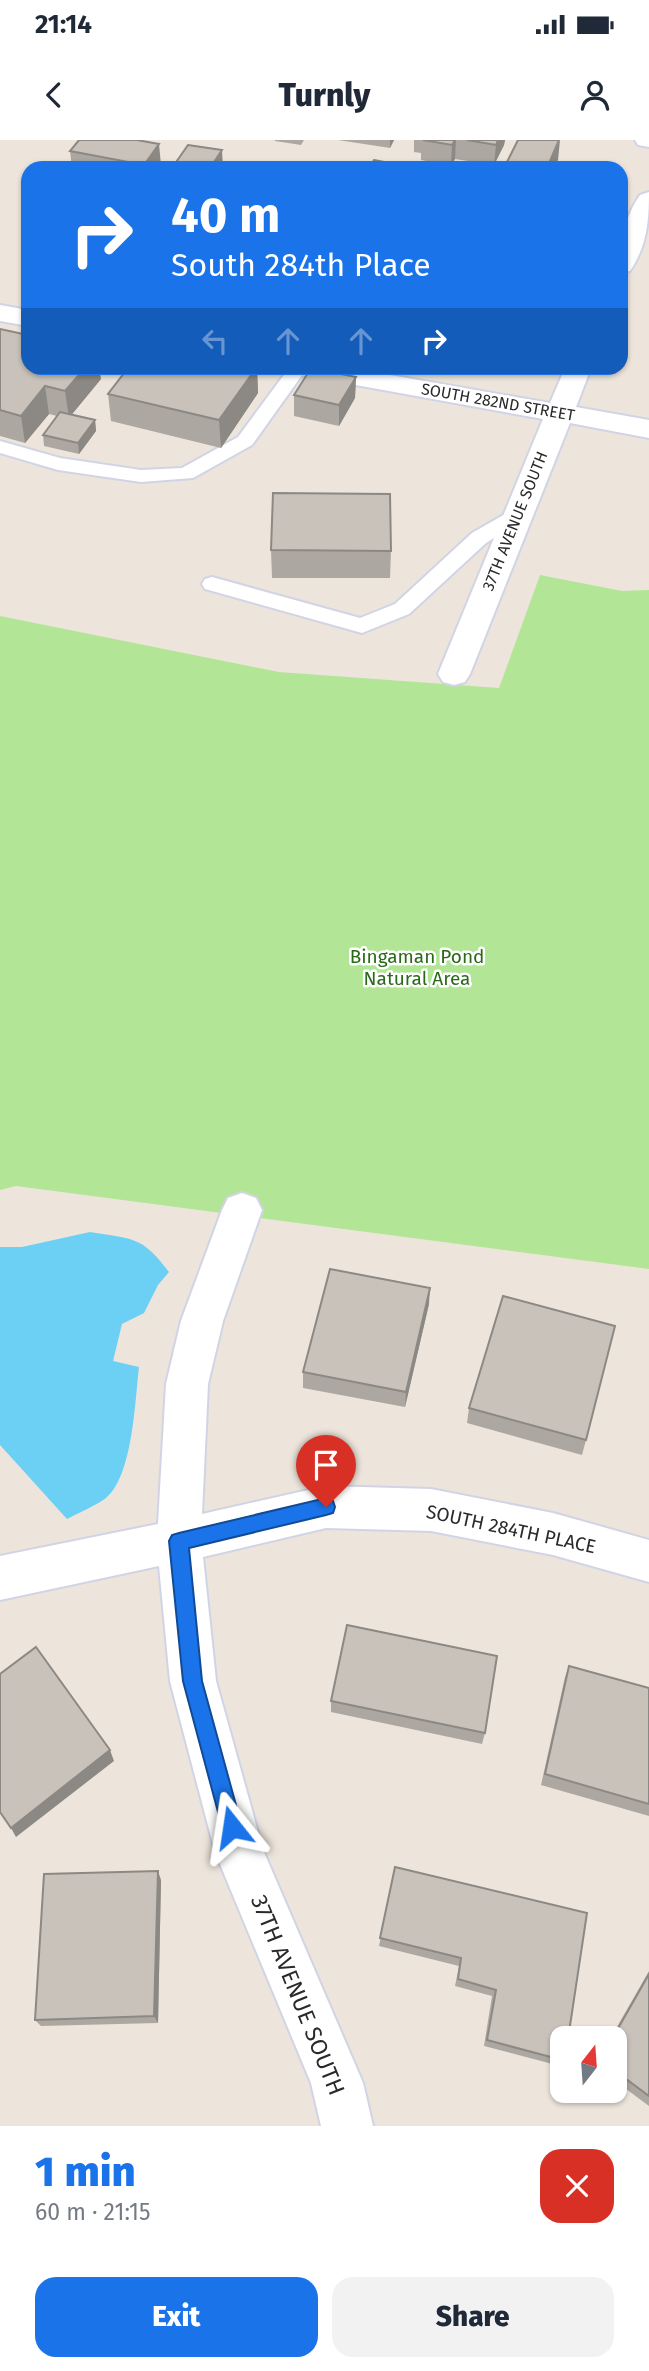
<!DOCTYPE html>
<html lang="en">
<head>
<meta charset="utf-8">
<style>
  :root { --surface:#fff; --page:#f2f2f3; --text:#1f2937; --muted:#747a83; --accent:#1a73e8 }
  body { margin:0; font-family:"Fira Sans",sans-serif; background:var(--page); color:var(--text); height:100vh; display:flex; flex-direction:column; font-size:26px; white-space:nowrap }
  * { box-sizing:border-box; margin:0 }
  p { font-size:23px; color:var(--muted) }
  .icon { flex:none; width:38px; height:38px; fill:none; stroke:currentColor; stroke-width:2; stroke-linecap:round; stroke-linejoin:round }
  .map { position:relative; height:1986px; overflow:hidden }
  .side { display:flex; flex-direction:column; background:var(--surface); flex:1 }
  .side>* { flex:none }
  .banner { position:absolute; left:21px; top:21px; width:607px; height:214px; border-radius:21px; box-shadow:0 2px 5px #0004; background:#1a73e8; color:#fff; overflow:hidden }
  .needle { width:46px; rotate:17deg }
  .buttons { position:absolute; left:550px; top:1886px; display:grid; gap:14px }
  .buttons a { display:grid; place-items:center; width:77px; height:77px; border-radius:14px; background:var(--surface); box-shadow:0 2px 5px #0004; font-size:35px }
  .pin { position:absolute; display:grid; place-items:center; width:60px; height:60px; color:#fff; margin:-72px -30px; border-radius:50% 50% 50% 0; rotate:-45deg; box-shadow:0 0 7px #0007 }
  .pin .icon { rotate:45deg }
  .me { position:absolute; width:77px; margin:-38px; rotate:345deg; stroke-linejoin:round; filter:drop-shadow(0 0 5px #0008) }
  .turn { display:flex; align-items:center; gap:24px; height:147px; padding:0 35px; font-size:32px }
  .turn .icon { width:91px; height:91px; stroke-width:2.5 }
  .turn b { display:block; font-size:49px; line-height:60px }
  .lanes { display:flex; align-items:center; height:66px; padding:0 35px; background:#0003; justify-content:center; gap:35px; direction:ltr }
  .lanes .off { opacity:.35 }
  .round { display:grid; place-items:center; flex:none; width:74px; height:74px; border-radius:21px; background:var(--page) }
  .headline { display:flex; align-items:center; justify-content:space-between; height:119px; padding:0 35px }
  h1 { font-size:42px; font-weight:800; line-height:52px; color:var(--accent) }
  .action { display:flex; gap:14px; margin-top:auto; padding:14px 35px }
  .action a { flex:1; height:80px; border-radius:21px; background:var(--accent); color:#fff; font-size:28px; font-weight:800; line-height:80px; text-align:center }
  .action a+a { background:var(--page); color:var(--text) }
  .status { display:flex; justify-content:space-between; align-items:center; height:49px; padding:0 35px; background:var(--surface); direction:ltr }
  .status svg { height:19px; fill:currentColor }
  header { display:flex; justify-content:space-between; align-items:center; height:91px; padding:0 35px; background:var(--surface); font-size:32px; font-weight:800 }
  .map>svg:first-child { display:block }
  .green { fill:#b2e596 }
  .water { fill:#6bd0f3 }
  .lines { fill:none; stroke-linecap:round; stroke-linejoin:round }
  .lane-casing { stroke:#d1d4e4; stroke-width:4 }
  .street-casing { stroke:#d1d4e4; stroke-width:4 }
  .lane { fill:#fff; fill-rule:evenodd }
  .street { fill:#fff; fill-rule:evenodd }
  .wall { fill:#aca7a1 }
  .shaded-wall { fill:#8c8883 }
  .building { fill:#c8c2bb; stroke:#8c8883; stroke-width:2 }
  .route { fill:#1a73e8; stroke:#114b97; stroke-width:2 }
  .labels { text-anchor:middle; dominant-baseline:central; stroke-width:5; stroke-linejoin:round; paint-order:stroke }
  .far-street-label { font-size:16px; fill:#2a2a2a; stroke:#fff }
  .park-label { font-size:19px; fill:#296a17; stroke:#fff }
  .street-label { font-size:19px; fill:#2a2a2a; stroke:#fff }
  .near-street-label { font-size:23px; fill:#2a2a2a; stroke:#fff }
</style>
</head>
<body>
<div class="status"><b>21:14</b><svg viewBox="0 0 49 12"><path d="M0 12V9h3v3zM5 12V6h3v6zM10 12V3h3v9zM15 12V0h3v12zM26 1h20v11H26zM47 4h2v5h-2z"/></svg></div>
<header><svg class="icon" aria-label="back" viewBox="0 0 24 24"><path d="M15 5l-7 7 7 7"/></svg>Turnly<svg class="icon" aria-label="person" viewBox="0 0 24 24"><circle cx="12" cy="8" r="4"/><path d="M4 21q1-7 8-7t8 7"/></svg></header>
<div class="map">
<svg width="649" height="1986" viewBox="0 0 649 1986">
  <rect width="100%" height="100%" fill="#ede5dc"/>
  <path class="green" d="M540,435L622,451L649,450V1129L16,1046L0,1050V476L279,532L499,548Z"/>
  <path class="water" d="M90,1092C133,1099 142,1096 169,1132L158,1145L144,1173L122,1184L113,1221L139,1227C135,1260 133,1336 106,1358C95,1366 80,1372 67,1379L0,1305V1107H22Z"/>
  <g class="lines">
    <g class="lane-casing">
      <path id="lane" d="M289,228H307L252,305L193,338L141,342L58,330L0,313V301L60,318L141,330L182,328L238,297Z
        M519,366L526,367L529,372L526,377L486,403L409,474L362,493L205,449L202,444L205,439L212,437L360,478L395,464L472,393Z"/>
    </g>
    <g class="street-casing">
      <path id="street" d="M635,0H649V7L638,5Z
        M649,52C649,81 647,106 630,131L621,133C621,104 623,79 640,55Z
        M0,165L28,170V186L0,181Z
        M292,228H350L550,263L565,228H591L576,267L649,280V298L570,283L470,534L465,542L454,545L443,542L438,534L543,279L306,236L296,234Z
        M242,1053L256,1058L262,1070L223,1181L208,1244L202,1374L326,1346L431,1349L553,1373L649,1400V1442L553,1415L431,1391L326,1388L203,1417L216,1541L263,1710L363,1943L373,1986H321L311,1943L215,1712L170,1541L159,1426L0,1460V1416L158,1384L166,1244L181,1181L222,1070L228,1058Z"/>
    </g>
    <use href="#lane" class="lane"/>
    <use href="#street" class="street"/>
  </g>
  <path class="wall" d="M275,0H304L301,5L275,1Z
    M338,0H394L390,8Z
    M414,0H505L504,5L494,25L455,19L451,26L421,20V13L414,12Z
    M70,11L161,25L158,28H72Z
    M0,189L101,239L72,274L95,280L96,291L79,314L44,306L43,295L57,276L49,274L25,303L0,296Z
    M128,228H257L258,253L221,308L111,281L108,254Z
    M356,237L355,258L339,286L294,276V255Z
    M271,410L391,411L390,438H272Z
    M429,1164L405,1267L303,1248V1232Z
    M469,1268L586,1300L582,1315L467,1283Z
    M569,1526L649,1548V1676L541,1645L565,1537Z
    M331,1561L485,1593L482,1604L331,1572Z
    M395,1727L562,1920V1924L560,1926L484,1906L492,1856L455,1846L459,1826L379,1806Z
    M161,1740L158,1883L41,1886L35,1880Z
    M649,1831V1966L614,1940V1899H610Z"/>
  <path class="shaded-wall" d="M390,0H394L390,8Z
    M455,0H456L455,19L451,26L452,5Z
    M498,0H505L504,5L494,25L496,5Z
    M560,0L558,20L554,28H547Z
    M159,4L161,25L158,28H144V25Z
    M222,10L223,28H210Z
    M85,228H99L101,239L69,278L65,251Z
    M256,228H257L258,253L221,308L219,280Z
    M356,237L355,258L339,286V265Z
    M45,246L49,274L25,303L21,276Z
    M95,280L96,291L79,314L78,303Z
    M430,1148L429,1164L405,1267L406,1252Z
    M110,1610L114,1621L16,1697L11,1688Z
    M158,1731L161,1740L158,1883L154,1876Z"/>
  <path class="building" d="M79,0H137L159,4L144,25L70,11Z
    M423,0H455L452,5Z
    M467,0H498L496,5Z
    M518,0H559L547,28H504Z
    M188,5L222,10L210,28H172Z
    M374,20L415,28H368Z
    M0,189L28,195V228H85L65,251L45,246L21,276L0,270Z
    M128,228H256L219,280L108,254Z
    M311,228L356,237L339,265L294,255Z
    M60,272L95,280L78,303L43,295Z
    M273,353L390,354L391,411L271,410Z
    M330,1129L430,1148L406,1252L303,1232Z
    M503,1156L615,1186L586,1300L469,1268Z
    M347,1485L497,1516L485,1593L331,1561Z
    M36,1507L110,1610L11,1688L0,1672V1534Z
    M569,1526L649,1548V1664L545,1634Z
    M395,1727L587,1773L568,1899H562V1920L487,1900L496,1850L458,1839L461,1818L380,1798Z
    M158,1731L154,1876L35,1880L44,1734Z
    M649,1834V1956L614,1930V1899H612Z"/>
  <path class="route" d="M326,1358L333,1361L335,1367L333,1373L326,1375L189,1408L202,1541L242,1687L239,1694L232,1697L225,1694L222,1687L183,1541L169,1401L172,1395L179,1393Z"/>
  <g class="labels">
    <g class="far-street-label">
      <text transform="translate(498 262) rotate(10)">SOUTH 282ND STREET</text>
      <text transform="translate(515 381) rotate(-68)">37TH AVENUE SOUTH</text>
    </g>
    <g class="park-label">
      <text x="417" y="816">Bingaman Pond<tspan x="417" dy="22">Natural Area</tspan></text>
    </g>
    <g class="street-label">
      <text transform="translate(511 1389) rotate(12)">SOUTH 284TH PLACE</text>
    </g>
    <g class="near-street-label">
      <text transform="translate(298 1855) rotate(68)">37TH AVENUE SOUTH</text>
    </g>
  </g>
</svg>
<div class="buttons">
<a><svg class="needle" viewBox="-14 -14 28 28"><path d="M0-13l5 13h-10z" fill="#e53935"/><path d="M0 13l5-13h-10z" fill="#747a83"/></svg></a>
</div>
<div class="pin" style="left:326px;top:1367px;background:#d93025"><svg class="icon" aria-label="arrive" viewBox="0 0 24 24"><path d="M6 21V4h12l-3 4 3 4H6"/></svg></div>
<svg class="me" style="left:232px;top:1687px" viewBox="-20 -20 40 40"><path d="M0-17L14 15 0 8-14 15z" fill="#1a73e8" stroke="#fff" stroke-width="4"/></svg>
<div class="banner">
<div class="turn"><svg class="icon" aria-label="right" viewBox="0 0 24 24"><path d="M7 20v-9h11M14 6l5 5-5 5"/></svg><div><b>40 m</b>South 284th Place</div></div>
<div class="lanes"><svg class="icon off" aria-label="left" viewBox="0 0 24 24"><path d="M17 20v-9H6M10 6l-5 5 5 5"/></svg><svg class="icon off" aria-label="ahead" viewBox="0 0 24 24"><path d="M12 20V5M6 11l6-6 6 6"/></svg><svg class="icon off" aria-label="ahead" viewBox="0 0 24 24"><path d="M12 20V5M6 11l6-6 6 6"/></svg><svg class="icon" aria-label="right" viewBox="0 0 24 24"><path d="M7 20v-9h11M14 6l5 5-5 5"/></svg></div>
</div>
</div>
<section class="side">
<div class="headline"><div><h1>1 min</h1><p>60 m · 21:15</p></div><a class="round" style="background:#d93025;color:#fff"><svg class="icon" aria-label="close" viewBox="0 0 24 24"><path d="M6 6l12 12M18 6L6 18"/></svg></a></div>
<div class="action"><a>Exit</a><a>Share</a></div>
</section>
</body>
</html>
